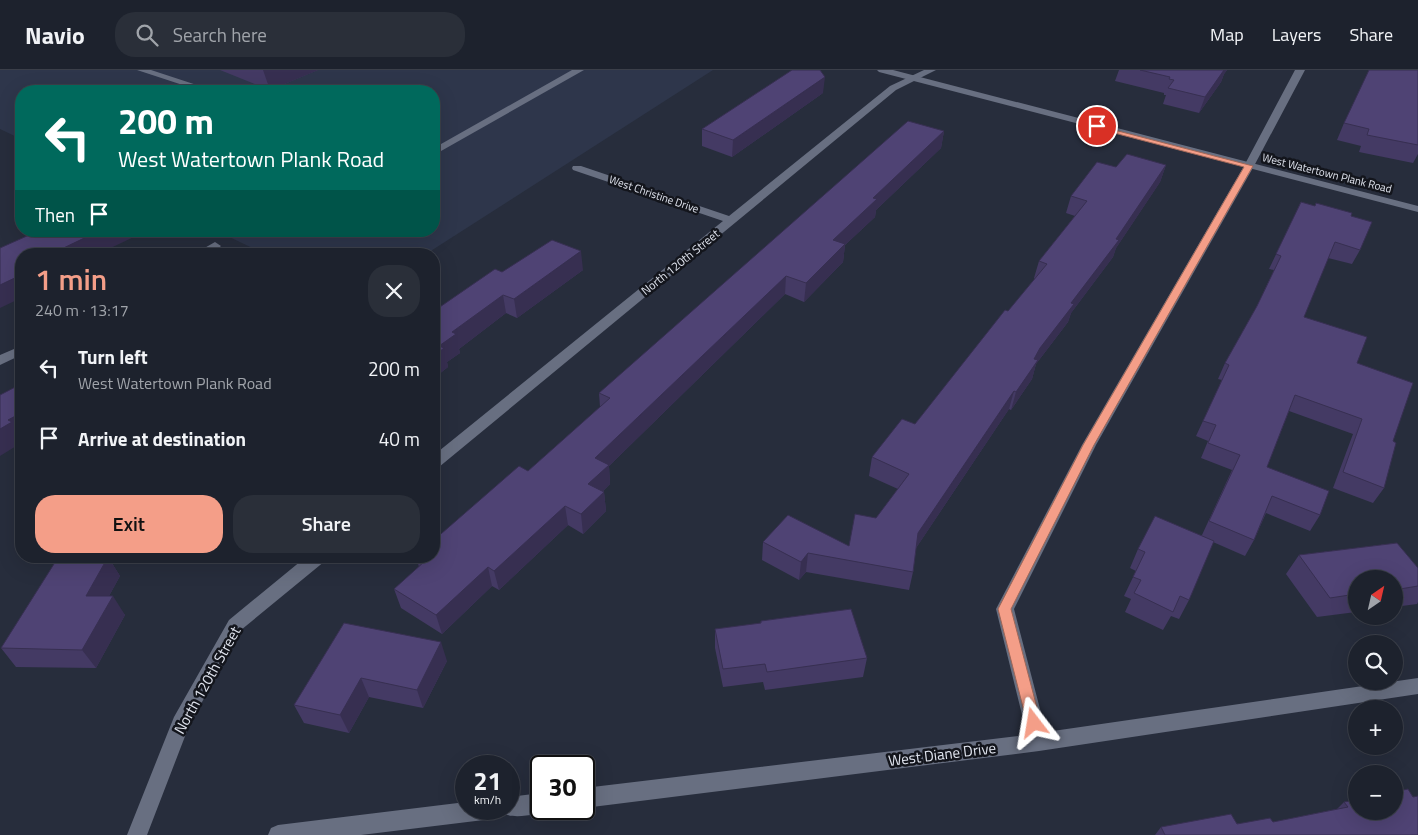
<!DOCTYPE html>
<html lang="en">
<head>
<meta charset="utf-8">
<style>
  :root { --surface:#1d222d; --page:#2a2f39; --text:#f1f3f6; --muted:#a0a4aa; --line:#3b3f49; --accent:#f49e88 }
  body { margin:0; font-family:"Titillium Web",sans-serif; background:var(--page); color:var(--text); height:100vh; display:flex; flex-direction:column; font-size:19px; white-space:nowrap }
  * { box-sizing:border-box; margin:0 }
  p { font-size:16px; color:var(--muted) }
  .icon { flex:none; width:28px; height:28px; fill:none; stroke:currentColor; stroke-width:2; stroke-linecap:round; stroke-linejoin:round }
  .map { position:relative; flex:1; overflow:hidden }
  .details { position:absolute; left:15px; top:178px; width:425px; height:315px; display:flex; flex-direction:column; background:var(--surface); border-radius:20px; box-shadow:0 5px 20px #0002,0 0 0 1px var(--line) }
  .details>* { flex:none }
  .guide { position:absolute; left:15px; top:15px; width:425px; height:152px; border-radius:20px; box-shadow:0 5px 20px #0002,0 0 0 1px var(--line); background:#00695c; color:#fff; overflow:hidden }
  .needle { width:32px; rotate:34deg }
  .fabs { position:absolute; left:1348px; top:500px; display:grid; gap:10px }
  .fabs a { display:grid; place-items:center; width:55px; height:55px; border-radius:50%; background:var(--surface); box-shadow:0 5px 20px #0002,0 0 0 1px var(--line); font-size:25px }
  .speed { position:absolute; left:455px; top:685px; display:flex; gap:10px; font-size:25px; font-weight:700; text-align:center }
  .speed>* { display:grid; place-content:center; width:65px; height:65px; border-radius:50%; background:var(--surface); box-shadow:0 5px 20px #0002,0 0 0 1px var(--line); line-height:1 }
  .speed small { font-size:12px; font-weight:400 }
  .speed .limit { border:2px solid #111; border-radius:8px; background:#fff; color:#111 }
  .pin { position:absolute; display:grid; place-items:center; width:42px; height:42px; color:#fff; margin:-21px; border:2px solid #fff; border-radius:50%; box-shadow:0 1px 5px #0007 }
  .me { position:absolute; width:55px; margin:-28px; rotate:346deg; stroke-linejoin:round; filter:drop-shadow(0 0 4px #0008) }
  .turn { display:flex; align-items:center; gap:18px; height:105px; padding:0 20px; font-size:22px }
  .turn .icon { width:65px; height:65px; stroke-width:2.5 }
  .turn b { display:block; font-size:35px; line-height:42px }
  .then { display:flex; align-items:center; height:48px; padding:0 20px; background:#0003; gap:10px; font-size:19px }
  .round { display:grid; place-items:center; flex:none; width:52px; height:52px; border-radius:20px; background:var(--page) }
  .head { display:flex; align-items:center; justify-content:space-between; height:85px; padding:0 20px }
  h1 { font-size:30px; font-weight:600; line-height:38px; color:var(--accent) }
  .action { display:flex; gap:10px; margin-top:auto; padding:10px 20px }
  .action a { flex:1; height:58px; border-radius:20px; background:var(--accent); color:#111; font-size:20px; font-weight:600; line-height:58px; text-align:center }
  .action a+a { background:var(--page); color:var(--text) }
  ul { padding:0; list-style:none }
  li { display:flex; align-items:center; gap:15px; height:70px; padding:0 20px }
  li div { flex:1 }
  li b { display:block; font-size:19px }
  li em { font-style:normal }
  header { display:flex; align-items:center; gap:30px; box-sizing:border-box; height:70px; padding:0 25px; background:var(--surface); border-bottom:1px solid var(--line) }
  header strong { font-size:24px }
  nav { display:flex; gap:28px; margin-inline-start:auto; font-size:18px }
  .search { width:350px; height:45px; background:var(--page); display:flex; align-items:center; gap:12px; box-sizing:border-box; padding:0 18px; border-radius:20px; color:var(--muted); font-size:19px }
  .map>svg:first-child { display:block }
  .built { fill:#2e364b }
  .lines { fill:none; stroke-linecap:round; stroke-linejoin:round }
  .service { fill:#686f81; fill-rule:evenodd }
  .minor { fill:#686f81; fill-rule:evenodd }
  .tertiary { fill:#686f81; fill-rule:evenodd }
  .wall { fill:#443a64 }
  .shaded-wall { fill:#372f51 }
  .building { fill:#4f4374; stroke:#372f51 }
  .route { fill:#f49e88; stroke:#9f6758 }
  .labels { text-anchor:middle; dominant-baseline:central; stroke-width:5; stroke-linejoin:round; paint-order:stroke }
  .far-street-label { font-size:11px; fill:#e0e4ee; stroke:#13151c }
  .street-label { font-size:12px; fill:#e0e4ee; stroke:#13151c }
  .near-street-label { font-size:15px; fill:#e0e4ee; stroke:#13151c }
</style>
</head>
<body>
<header>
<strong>Navio</strong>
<div class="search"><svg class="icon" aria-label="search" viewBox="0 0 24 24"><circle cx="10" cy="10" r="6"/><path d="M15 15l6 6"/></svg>Search here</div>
<nav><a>Map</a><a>Layers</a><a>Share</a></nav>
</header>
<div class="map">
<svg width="1418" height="765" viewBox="0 0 1418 765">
  <rect width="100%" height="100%" fill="#272d3c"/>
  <path class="built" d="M0,0H713L426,184H265L217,161H434V21H21V69L0,59Z"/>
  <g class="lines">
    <path class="service" d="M137,0H151L215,21H201Z
      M572,0H584L434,85V78Z"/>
    <path class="minor" d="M924,0H936L896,20L439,397L434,398V385L723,151L573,100L572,98L573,96H581L729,146L890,16Z
      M1295,0H1305L1254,96L1096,375L1014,539L1046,662L1418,608V624L1039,681L584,738V718L1027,665L996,539L1082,375L1244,96Z
      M215,172L221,176C213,184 205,184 194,184Z
      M21,276V285L0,295V285Z
      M307,486H327L325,491L241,560L189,656L147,765H127L174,647L229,550Z
      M541,723V739H549C539,745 510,750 501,742L499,746L492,749L361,765H268L271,758L278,755L466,732V739H509V727Z"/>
    <path class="tertiary" d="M877,0H893L1418,136V142L879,2Z"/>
  </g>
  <path class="wall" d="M220,0H318L270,20Z
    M1119,0H1227L1224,4L1221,12L1199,43L1163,34L1166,25H1164V23L1115,11Z
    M1418,0V84L1413,93L1359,82L1361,76L1337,70L1344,53Z
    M823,23L732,87L702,76V59Z
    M944,61L941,78L876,140L875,147L845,175L843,192L804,232L785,224L609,396L610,414L603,421L604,422L606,441L583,464L568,455L499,520L492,516L442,564L401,538L394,519L419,497L416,486L528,401L600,337L599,323Z
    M1166,95L1160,112L1116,178L1113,187L1071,243L1068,252L1036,294L1032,309L1011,340L1009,339L916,478L913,502L909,520L806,502L799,510L762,490L763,472L849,476L876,448L898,419L869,406L872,387L915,354L1035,209L1034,208L1039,191L1075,146L1066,143L1071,126L1116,97Z
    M1301,132L1351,146L1360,180L1352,194L1328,188L1304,247L1357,293L1393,371L1384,418L1373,433L1333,418L1353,364L1289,341L1267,397L1320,445L1310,461L1266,443L1254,470L1245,486L1213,472L1189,530L1179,549L1171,546L1163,560L1125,542L1131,529L1124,526L1136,501L1130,498L1138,479L1202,465L1232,400L1201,388L1208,371L1196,366L1222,310L1218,309L1225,293L1257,236L1274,200L1269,199Z
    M583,200L517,248L506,243L459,279L460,283L447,292L448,297L434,308V241L502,202Z
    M1397,473L1418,498V532L1417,534L1394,537V509H1356V542L1317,547L1286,504L1299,485Z
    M108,487L120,506L109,526L125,545L96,598L16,597L1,578Z
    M761,551L867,588L863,607L765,620L763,612L723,617L715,578V559L760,554Z
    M344,553L447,591L423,638L369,627L349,663L304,653L294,635Z
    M1413,727L1418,765H1155L1161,757L1273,752L1337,739L1344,732Z"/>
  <path class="shaded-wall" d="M263,0H318L270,20Z
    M1223,0H1227L1224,4L1221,12L1199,43L1205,27Z
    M825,7L823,23L732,87L733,70Z
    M944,61L941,78L876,140L875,147L845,175L843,192L804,232L806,213L833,170L873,128Z
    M1166,95L1160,112L1116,178L1113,187L1071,243L1068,252L1036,294L1032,309L1011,340L1016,322L1040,278Z
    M99,161H139L140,164L98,184H51Z
    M581,181L583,200L517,248L514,229Z
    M21,205V228L0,238V215Z
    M786,206L785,224L609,396L610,414L590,433L588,414L595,388Z
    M503,225L506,243L459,279L460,283L447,292L448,297L434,308V286L439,276L452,262Z
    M1014,321L1009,339L914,481L918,463Z
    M21,343V373L0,386V359L8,350Z
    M604,422L606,441L583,464L581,444Z
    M565,436L568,455L499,520L494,501Z
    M808,483L806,502L799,510L801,492Z
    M108,487L120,506L99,544L86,526Z
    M488,497L492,516L442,564L436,545Z
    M113,526L125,545L96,598L82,580Z
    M441,572L447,591L423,638L417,620Z
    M361,608L369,627L349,663L340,645Z"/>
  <path class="building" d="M792,0H820L825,7L733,70L702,59Z
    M1140,0H1224L1205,27L1168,18L1174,10L1169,9L1170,7Z
    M1369,0H1418V75L1367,65L1369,59L1344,53Z
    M908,51L944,61L873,128L877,129L833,170L845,174L806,213L786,206L595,388L609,395L588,414L604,422L581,444L565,436L494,501L488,497L436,545L394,519L425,491L417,486H434V470L519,396L528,401L610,328L599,323Z
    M1127,84L1166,95L1116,169L1119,170L1071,233L1074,234L1040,278L1034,289L1038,290L1016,322L1014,321L918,463L913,502L808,483L801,492L763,472L788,445L849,476L855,444L876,448L909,404L872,387L902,349L915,354L1005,240L1008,241L1047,194L1039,191L1087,131L1071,126L1097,92L1116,97Z
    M1301,132L1315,136L1316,133L1352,143L1351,146L1372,152L1360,180L1335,172L1304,247L1367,267L1357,293L1413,313L1393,371L1396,373L1384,418L1343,402L1362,349L1295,325L1267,397L1329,421L1320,445L1272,426L1254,470L1209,451L1240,385L1208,373L1216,355L1203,351L1229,295L1225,293L1257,236L1281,186L1276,184Z
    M38,161H99L51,184H21V205L0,215V178Z
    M552,170L581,181L514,229L503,225L452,262L456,264L439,276L444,278L434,286V241L495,199L502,202Z
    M21,314V343L8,350L12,352L0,359V325Z
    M1155,446L1214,471L1189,530L1180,526L1173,542L1134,523L1141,510L1133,507L1145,482L1138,479Z
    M1397,473L1418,498V516L1394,520V509H1356V524L1330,528L1299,485Z
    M59,486L108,487L86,526H113L82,580L1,578Z
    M851,539L867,588L767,602L765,594L723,599L715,559L761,553V551Z
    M344,553L441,572L417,620L361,608L340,645L294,635Z
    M1408,719L1413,727L1418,726V765H1165L1161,757L1231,744L1237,754L1270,748L1273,752L1348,737L1344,732L1356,730V741H1394V722Z"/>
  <path class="route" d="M1095,55L1253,96L1094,375L1011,539L1041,653L1039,657L1034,659L1029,657L1027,653L998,539L1083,375L1244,97L1095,58Z"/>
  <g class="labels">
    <g class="far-street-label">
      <text transform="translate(1327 103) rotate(14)">West Watertown Plank Road</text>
      <text transform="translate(654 124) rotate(19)">West Christine Drive</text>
    </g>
    <g class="street-label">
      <text transform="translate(680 192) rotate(-39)">North 120th Street</text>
    </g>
    <g class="near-street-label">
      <text transform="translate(207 610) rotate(-61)">North 120th Street</text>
      <text transform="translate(942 684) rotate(-7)">West Diane Drive</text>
    </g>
  </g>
</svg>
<div class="fabs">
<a><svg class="needle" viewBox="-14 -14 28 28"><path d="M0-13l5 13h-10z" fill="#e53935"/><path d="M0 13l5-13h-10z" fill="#a0a4aa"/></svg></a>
<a><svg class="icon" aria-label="search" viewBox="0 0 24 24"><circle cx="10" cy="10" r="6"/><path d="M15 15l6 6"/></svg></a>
<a>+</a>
<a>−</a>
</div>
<div class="speed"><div>21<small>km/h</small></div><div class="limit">30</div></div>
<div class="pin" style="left:1097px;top:56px;background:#d93025"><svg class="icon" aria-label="arrive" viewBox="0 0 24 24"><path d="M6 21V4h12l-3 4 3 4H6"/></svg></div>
<svg class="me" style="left:1034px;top:653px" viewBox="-20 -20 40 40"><path d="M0-17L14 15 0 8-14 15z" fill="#f49e88" stroke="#fff" stroke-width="4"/></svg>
<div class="guide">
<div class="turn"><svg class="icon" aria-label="left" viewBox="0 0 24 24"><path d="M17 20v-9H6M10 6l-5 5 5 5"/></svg><div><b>200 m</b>West Watertown Plank Road</div></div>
<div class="then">Then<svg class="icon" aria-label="arrive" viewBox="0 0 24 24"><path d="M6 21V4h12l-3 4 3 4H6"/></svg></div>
</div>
<section class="details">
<div class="head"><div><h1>1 min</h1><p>240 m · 13:17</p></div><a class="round"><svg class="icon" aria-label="close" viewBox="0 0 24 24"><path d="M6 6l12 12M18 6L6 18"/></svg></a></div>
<ul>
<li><svg class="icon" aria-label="left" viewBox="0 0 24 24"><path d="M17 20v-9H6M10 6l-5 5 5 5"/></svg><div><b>Turn left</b><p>West Watertown Plank Road</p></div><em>200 m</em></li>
<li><svg class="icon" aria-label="arrive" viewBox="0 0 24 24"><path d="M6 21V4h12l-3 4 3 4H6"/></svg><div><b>Arrive at destination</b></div><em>40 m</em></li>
</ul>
<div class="action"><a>Exit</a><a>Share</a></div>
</section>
</div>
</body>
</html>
